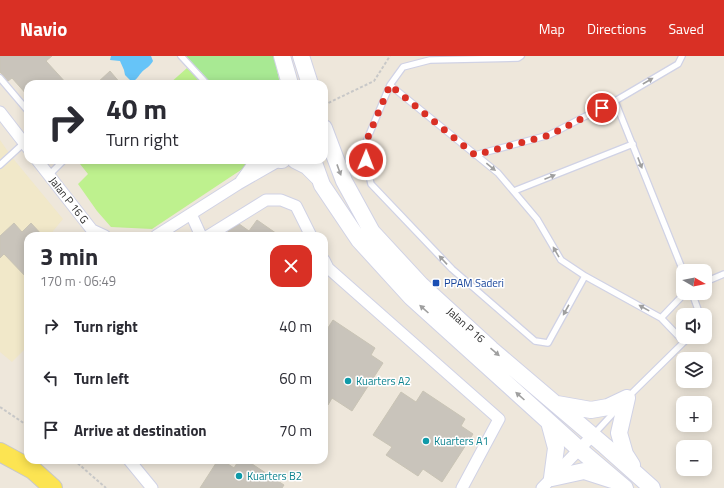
<!DOCTYPE html>
<html lang="en">
<head>
<meta charset="utf-8">
<style>
  :root { --surface:#fff; --page:#f7f7f7; --text:#2b2b33; --muted:#7c7c81; --accent:#d93025 }
  body { margin:0; font-family:"Titillium Web",sans-serif; background:var(--page); color:var(--text); height:100vh; display:flex; flex-direction:column; font-size:15px; white-space:nowrap }
  * { box-sizing:border-box; margin:0 }
  p { font-size:13px; color:var(--muted) }
  .icon { flex:none; width:22px; height:22px; fill:none; stroke:currentColor; stroke-width:2; stroke-linecap:round; stroke-linejoin:round }
  .map { position:relative; flex:1; overflow:hidden }
  .panel { position:absolute; left:24px; top:176px; width:304px; height:232px; display:flex; flex-direction:column; background:var(--surface); border-radius:12px; box-shadow:0 2px 10px #0003 }
  .panel>* { flex:none }
  .banner { position:absolute; left:24px; top:24px; width:304px; height:84px; border-radius:12px; box-shadow:0 2px 10px #0003; background:#fff; color:var(--text); overflow:hidden }
  .needle { width:26px; rotate:99deg }
  .tools { position:absolute; left:676px; top:208px; display:grid; gap:8px }
  .tools a { display:grid; place-items:center; width:36px; height:36px; border-radius:8px; background:var(--surface); box-shadow:0 2px 10px #0003; font-size:20px }
  .pin { position:absolute; display:grid; place-items:center; width:34px; height:34px; color:#fff; margin:-17px; border:2px solid #fff; border-radius:50%; box-shadow:0 1px 4px #0007 }
  .me { position:absolute; width:44px; margin:-22px; rotate:1deg; stroke-linejoin:round; filter:drop-shadow(0 0 3px #0008) }
  .turn { display:flex; align-items:center; gap:14px; height:84px; padding:0 16px; font-size:18px }
  .turn .icon { width:52px; height:52px; stroke-width:2.5 }
  .turn b { display:block; font-size:28px; line-height:34px }
  .round { display:grid; place-items:center; flex:none; width:42px; height:42px; border-radius:12px; background:var(--page) }
  .overview { display:flex; align-items:center; justify-content:space-between; height:68px; padding:0 16px }
  h1 { font-size:24px; font-weight:700; line-height:30px }
  ul { padding:0; list-style:none }
  li { display:flex; align-items:center; gap:12px; height:52px; padding:0 16px }
  li div { flex:1 }
  li b { display:block; font-size:15px }
  li em { font-style:normal }
  header { display:flex; align-items:center; gap:24px; box-sizing:border-box; height:56px; padding:0 20px; background:var(--accent); color:#fff }
  header strong { font-size:19px }
  nav { display:flex; gap:22px; margin-inline-start:auto; font-size:14px }
  .map>svg:first-child { display:block }
  .education { fill:#f1e8c9 }
  .green { fill:#a8e993 }
  .pitch { fill:#bef18e }
  .water { fill:#66c4f8 }
  .building { fill:#c9c4bb; stroke:#c9c4b5 }
  .lines { fill:none; stroke-linecap:round; stroke-linejoin:round }
  .lane-casing { stroke:#d0d2e5; stroke-width:8 }
  .street-casing { stroke:#d0d2e5; stroke-width:13 }
  .secondary-casing { stroke:#d0d2e5; stroke-width:18 }
  .primary-casing { stroke:#c8c8c8; stroke-width:20 }
  .path { stroke:#c8c8c8; stroke-width:2; stroke-dasharray:3 2; stroke-linecap:butt }
  .lane { stroke:#fff; stroke-width:5.5 }
  .street { stroke:#fff; stroke-width:11 }
  .secondary { stroke:#fff; stroke-width:16 }
  .primary { stroke:#fce452; stroke-width:18 }
  .oneway { fill:#9f9f9f }
  .route { stroke:#d93025; stroke-width:7; stroke-dasharray:0 12.6 }
  .transit-dot { fill:#1a4fb4; stroke:#fff; stroke-width:1.5 }
  .culture-dot { fill:#0f9aa8; stroke:#fff; stroke-width:1.5 }
  .labels { text-anchor:middle; dominant-baseline:central; stroke-width:3; stroke-linejoin:round; paint-order:stroke }
  .street-label { font-size:11px; fill:#2a2a2a; stroke:#fff }
  .transit-label { font-size:11px; fill:#164399; stroke:#fff; text-anchor:start }
  .culture-label { font-size:11px; fill:#0d838f; stroke:#fff; text-anchor:start }
</style>
</head>
<body>
<header>
<strong>Navio</strong>
<nav><a>Map</a><a>Directions</a><a>Saved</a></nav>
</header>
<div class="map">
<svg width="724" height="432" viewBox="0 0 724 432">
  <rect width="100%" height="100%" fill="#eee7db"/>
  <path class="education" d="M0,84L11,100L63,163L49,180H28V290L12,306L0,296Z"/>
  <path class="green" d="M186,0H274L280,28H212Z"/>
  <path class="pitch" d="M187,12L203,28H169Z
    M84,104H256L152,173L111,171L97,155L78,128L88,118L80,108Z"/>
  <path class="water" d="M111,0H151L153,5C150,10 148,11 144,14C139,18 138,23 132,26L125,19L124,14L120,5L110,4Z"/>
  <path class="building" d="M0,0H52L46,5L67,28H28V40L12,22L8,25L0,16Z
    M110,15L121,28H96Z
    M257,164L280,180H225L235,165L249,175Z
    M14,167L22,176L31,167L43,180H28V223L4,198L0,202V180Z
    M333,264L375,292L371,299L383,307L352,355L332,342L328,349L324,346V274L326,275Z
    M423,335L465,363L461,370L473,378L442,426L423,413L418,420L386,399L392,391L373,379L401,336L416,346Z
    M218,404H222L234,412L239,404H246L284,429L282,432H200Z"/>
  <g class="lines">
    <g class="lane-casing">
      <path id="lane" d="M181,0L207,28
        M0,22L28,55
        M390,29L403,11L430,4L518,2L521,0
        M615,45L683,215
        M475,99L549,79L615,45L678,8L682,0
        M0,109L24,87
        M49,119L64,104
        M514,135L633,88
        M585,220L548,287L535,285L452,213L371,128L363,93L390,29L498,117L537,163L561,204L585,220L661,262L684,286
        M705,226L724,218
        M692,237L700,259
        M661,262L685,237
        M705,265L708,261
        M628,341L689,281
        M594,378L618,352"/>
    </g>
    <g class="street-casing">
      <path id="street" d="M0,56L28,92
        M37,104L92,174L105,180
        M241,125L251,111L262,104
        M191,158L201,180
        M156,180L238,128L280,104
        M208,180L266,144H281L296,150L311,180
        M324,204L328,212L499,363L462,432
        M129,404L152,432
        M542,432L593,379"/>
    </g>
    <g class="secondary-casing">
      <path id="secondary" d="M282,0L290,28
        M301,0L310,28
        M324,72L344,125L372,176L421,229L491,293L605,390L652,432
        M280,104H282
        M295,104L307,110L318,121
        M313,104L322,129L359,184L411,241L579,393L625,432
        M627,342L619,377L625,398L632,409
        M557,348L591,354L608,351L627,342
        M549,366L556,392L552,422L584,415L612,424"/>
    </g>
    <g class="primary-casing">
      <path id="primary" d="M0,396L33,414L53,432"/>
    </g>
    <path class="path" d="M324,49L374,25L390,0
      M0,351L28,370
      M74,404L106,432"/>
    <use href="#lane" class="lane"/>
    <use href="#street" class="street"/>
    <use href="#secondary" class="secondary"/>
    <use href="#primary" class="primary"/>
  </g>
  <defs><path id="oneway-solid" d="M-6-.8H1V-3.2L6.5 0L1 3.2V.8H-6Z"/></defs>
  <g class="oneway">
    <use href="#oneway-solid" transform="translate(648 25) rotate(-30)"/>
    <use href="#oneway-solid" transform="translate(640 107) rotate(69)"/>
    <use href="#oneway-solid" transform="translate(491 111) rotate(39)"/>
    <use href="#oneway-solid" transform="translate(339 114) rotate(70)"/>
    <use href="#oneway-solid" transform="translate(550 121) rotate(-22)"/>
    <use href="#oneway-solid" transform="translate(556 196) rotate(-120)"/>
    <use href="#oneway-solid" transform="translate(443 204) rotate(-133)"/>
    <use href="#oneway-solid" transform="translate(644 252) rotate(-151)"/>
    <use href="#oneway-solid" transform="translate(424 253) rotate(-138)"/>
    <use href="#oneway-solid" transform="translate(566 254) rotate(119)"/>
    <use href="#oneway-solid" transform="translate(495 296) rotate(41)"/>
    <use href="#oneway-solid" transform="translate(520 340) rotate(-138)"/>
  </g>
  <g class="lines">
    <path class="route" d="M366,104L363,93L390,29L475,99L550,79L602,52"/>
  </g>
  <rect class="transit-dot" x="432" y="223" width="8" height="8" rx="2"/>
  <g class="culture-dot">
    <circle cx="348" cy="325" r="4"/>
    <circle cx="426" cy="385" r="4"/>
    <circle cx="239" cy="420" r="4"/>
  </g>
  <g class="labels">
    <g class="street-label">
      <text transform="translate(69 144) rotate(52)">Jalan P 16 G</text>
      <text transform="translate(466 269) rotate(42)">Jalan P 16</text>
    </g>
    <g class="transit-label">
      <text x="444" y="227">PPAM Saderi</text>
    </g>
    <g class="culture-label">
      <text x="356" y="325">Kuarters A2</text>
      <text x="434" y="385">Kuarters A1</text>
      <text x="247" y="420">Kuarters B2</text>
    </g>
  </g>
</svg>
<div class="tools">
<a><svg class="needle" viewBox="-14 -14 28 28"><path d="M0-13l5 13h-10z" fill="#e53935"/><path d="M0 13l5-13h-10z" fill="#7c7c81"/></svg></a>
<a><svg class="icon" aria-label="sound" viewBox="0 0 24 24"><path d="M4 9h4l5-4v14l-5-4H4zM17 9q2 3 0 6"/></svg></a>
<a><svg class="icon" aria-label="layers" viewBox="0 0 24 24"><path d="M12 4l9 5-9 5-9-5zM3 14l9 5 9-5"/></svg></a>
<a>+</a>
<a>−</a>
</div>
<div class="pin" style="left:602px;top:52px;background:#d93025"><svg class="icon" aria-label="arrive" viewBox="0 0 24 24"><path d="M6 21V4h12l-3 4 3 4H6"/></svg></div>
<svg class="me" style="left:366px;top:104px" viewBox="-20 -20 40 40"><circle r="17" fill="#d93025" stroke="#fff" stroke-width="3"/><path d="M0-11L8 9 0 5-8 9z" fill="#fff"/></svg>
<div class="banner">
<div class="turn"><svg class="icon" aria-label="right" viewBox="0 0 24 24"><path d="M7 20v-9h11M14 6l5 5-5 5"/></svg><div><b>40 m</b>Turn right</div></div>
</div>
<section class="panel">
<div class="overview"><div><h1>3 min</h1><p>170 m · 06:49</p></div><a class="round" style="background:#d93025;color:#fff"><svg class="icon" aria-label="close" viewBox="0 0 24 24"><path d="M6 6l12 12M18 6L6 18"/></svg></a></div>
<ul>
<li><svg class="icon" aria-label="right" viewBox="0 0 24 24"><path d="M7 20v-9h11M14 6l5 5-5 5"/></svg><div><b>Turn right</b></div><em>40 m</em></li>
<li><svg class="icon" aria-label="left" viewBox="0 0 24 24"><path d="M17 20v-9H6M10 6l-5 5 5 5"/></svg><div><b>Turn left</b></div><em>60 m</em></li>
<li><svg class="icon" aria-label="arrive" viewBox="0 0 24 24"><path d="M6 21V4h12l-3 4 3 4H6"/></svg><div><b>Arrive at destination</b></div><em>70 m</em></li>
</ul>
</section>
</div>
</body>
</html>
